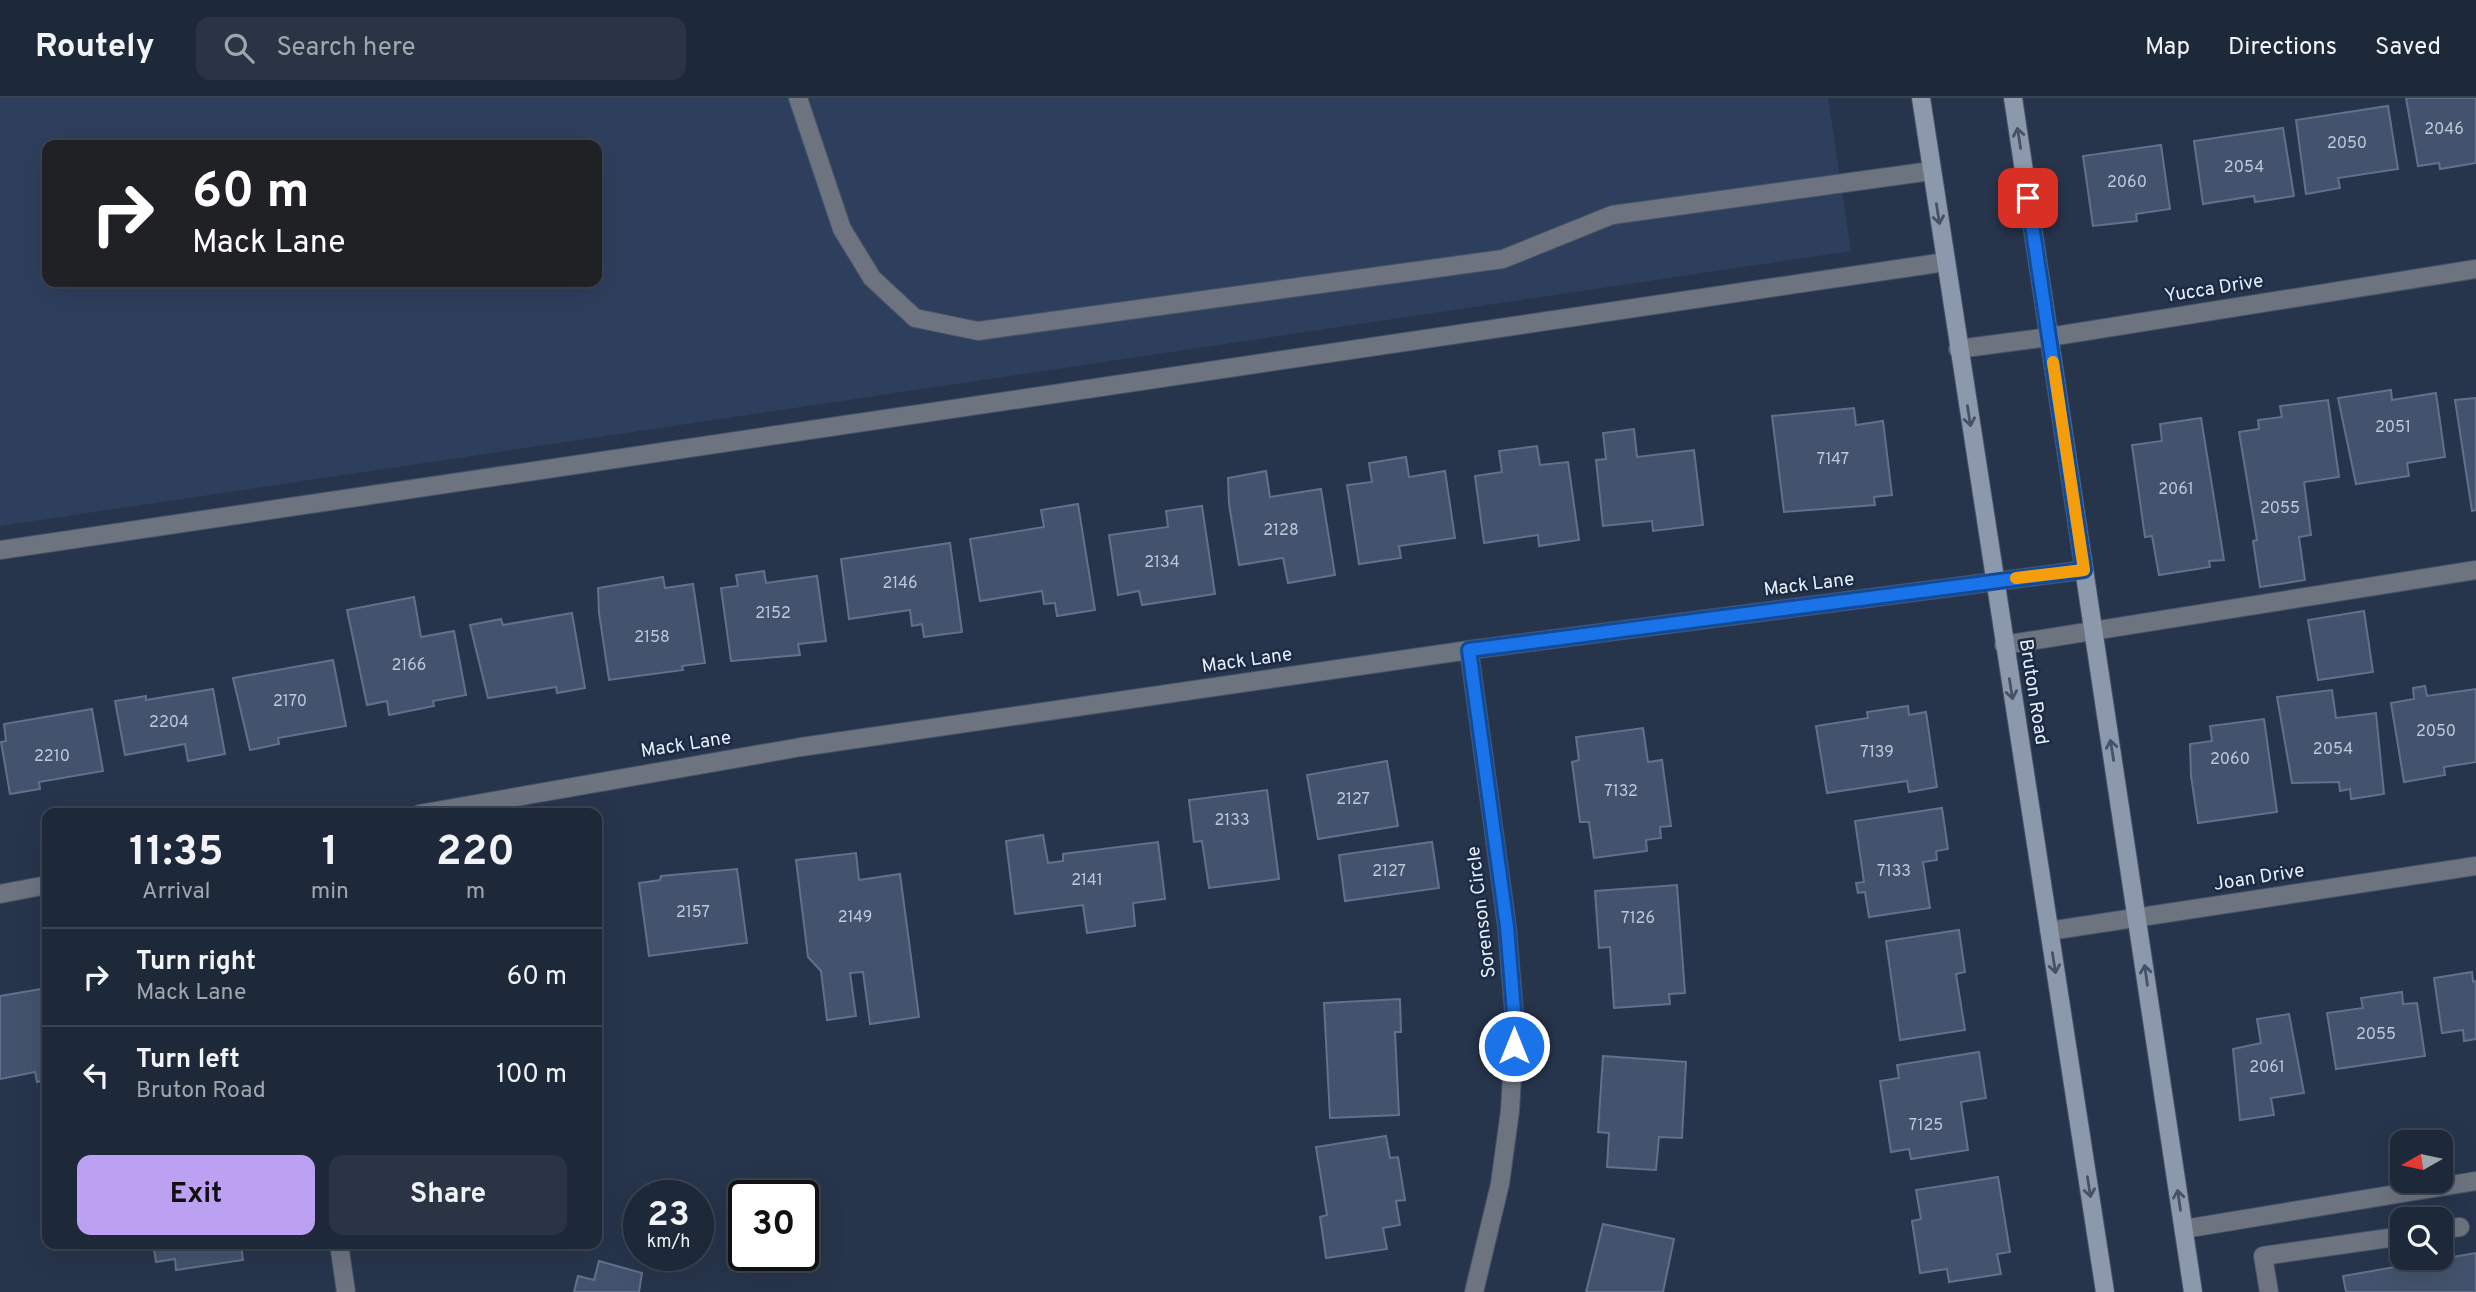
<!DOCTYPE html>
<html lang="en">
<head>
<meta charset="utf-8">
<style>
  :root { --surface:#1d2839; --page:#2a3444; --text:#f1f3f6; --muted:#a0a6ae; --line:#3b4453; --accent:#bca0f2 }
  body { margin:0; font-family:Overpass,sans-serif; background:var(--page); color:var(--text); height:100vh; display:flex; flex-direction:column; font-size:26px; white-space:nowrap }
  * { box-sizing:border-box; margin:0 }
  p { font-size:23px; color:var(--muted) }
  .icon { flex:none; width:38px; height:38px; fill:none; stroke:currentColor; stroke-width:2; stroke-linecap:round; stroke-linejoin:round }
  .map { position:relative; flex:1; overflow:hidden }
  .sheet { position:absolute; left:42px; top:710px; width:560px; height:441px; display:flex; flex-direction:column; background:var(--surface); border-radius:14px; box-shadow:0 7px 28px #0002,0 0 0 2px var(--line) }
  .sheet>* { flex:none }
  .hud { position:absolute; left:42px; top:42px; width:560px; height:147px; border-radius:14px; box-shadow:0 7px 28px #0002,0 0 0 2px var(--line); background:#202124; color:#fff; overflow:hidden }
  .needle { width:46px; rotate:261deg }
  .controls { position:absolute; left:2390px; top:1032px; display:grid; gap:14px }
  .controls a { display:grid; place-items:center; width:63px; height:63px; border-radius:14px; background:var(--surface); box-shadow:0 7px 28px #0002,0 0 0 2px var(--line); font-size:35px }
  .speed { position:absolute; left:623px; top:1082px; display:flex; gap:14px; font-size:35px; font-weight:700; text-align:center }
  .speed>* { display:grid; place-content:center; width:91px; height:91px; border-radius:50%; background:var(--surface); box-shadow:0 7px 28px #0002,0 0 0 2px var(--line); line-height:1 }
  .speed small { font-size:18px; font-weight:400 }
  .speed .limit { border:4px solid #111; border-radius:10px; background:#fff; color:#111 }
  .pin { position:absolute; display:grid; place-items:center; width:60px; height:60px; color:#fff; margin:-30px; border-radius:14px; box-shadow:0 4px 10px #0006 }
  .me { position:absolute; width:77px; margin:-38px; rotate:0deg; stroke-linejoin:round; filter:drop-shadow(0 0 5px #0008) }
  .turn { display:flex; align-items:center; gap:24px; height:147px; padding:0 35px; font-size:32px }
  .turn .icon { width:91px; height:91px; stroke-width:2.5 }
  .turn b { display:block; font-size:49px; line-height:60px }
  .eta { display:flex; justify-content:space-evenly; align-items:center; height:119px; text-align:center }
  .eta b { font-size:42px; font-weight:700; line-height:49px }
  .cta { display:flex; gap:14px; margin-top:auto; padding:14px 35px }
  .cta a { flex:1; height:80px; border-radius:14px; background:var(--accent); color:#111; font-size:28px; font-weight:700; line-height:80px; text-align:center }
  .cta a+a { background:var(--page); color:var(--text) }
  ul { padding:0; list-style:none }
  li { display:flex; align-items:center; gap:21px; height:98px; padding:0 35px; border-top:2px solid var(--line) }
  li div { flex:1 }
  li b { display:block; font-size:26px }
  li em { font-style:normal }
  header { display:flex; align-items:center; gap:42px; box-sizing:border-box; height:98px; padding:0 35px; background:var(--surface); border-bottom:2px solid var(--line) }
  header strong { font-size:33px }
  nav { display:flex; gap:38px; margin-inline-start:auto; font-size:24px }
  .search { width:490px; height:63px; background:var(--page); display:flex; align-items:center; gap:18px; box-sizing:border-box; padding:0 24px; border-radius:14px; color:var(--muted); font-size:26px }
  .map>svg:first-child { display:block }
  .built { fill:#2e3f5d; fill-rule:evenodd }
  .building { fill:#44536d; stroke:#61718c; stroke-width:2 }
  .lines { fill:none; stroke-linecap:round; stroke-linejoin:round }
  .service-casing { stroke:#465368; stroke-width:20 }
  .minor-casing { stroke:#465368; stroke-width:20 }
  .secondary-casing { stroke:#465368; stroke-width:20 }
  .service { stroke:#6d7480; stroke-width:18 }
  .minor { stroke:#6d7480; stroke-width:18 }
  .secondary { stroke:#8c98ab; stroke-width:18 }
  .oneway { stroke:#445167 }
  .route-casing { stroke:#114b97; stroke-width:18 }
  .route { stroke:#1a73e8; stroke-width:12 }
  .slow { stroke:#f59e0b; stroke-width:12 }
  .labels { text-anchor:middle; dominant-baseline:central; stroke-width:5; stroke-linejoin:round; paint-order:stroke }
  .number-label { font-size:16px; fill:#bec8da }
  .street-label { font-size:19px; fill:#e6effe; stroke:#1d2b42 }
</style>
</head>
<body>
<header>
<strong>Routely</strong>
<div class="search"><svg class="icon" aria-label="search" viewBox="0 0 24 24"><circle cx="10" cy="10" r="6"/><path d="M15 15l6 6"/></svg>Search here</div>
<nav><a>Map</a><a>Directions</a><a>Saved</a></nav>
</header>
<div class="map">
<svg width="2476" height="1194" viewBox="0 0 2476 1194">
  <rect width="100%" height="100%" fill="#27354c"/>
  <path class="built" d="M0,0H1828L1851,153L0,428ZM47,47H597V184H47Z"/>
  <path class="building" d="M2406,0H2476V65L2440,71L2439,65L2418,68Z
    M2388,8L2398,71L2338,80L2340,90L2306,96L2296,22Z
    M2283,30L2294,98L2255,104L2254,98L2203,106L2194,43Z
    M2161,47L2170,111L2136,116L2137,123L2093,128L2083,58Z
    M2391,292L2392,302L2436,295L2445,359L2407,365L2409,378L2356,386L2338,300Z
    M2476,300V412L2472,413L2455,302Z
    M2328,302L2339,379L2304,384L2311,437L2299,439L2305,482L2260,489L2253,443L2257,442L2239,334L2259,331L2258,322L2282,319L2280,308Z
    M1854,310L1856,327L1883,323L1892,397L1874,399L1875,407L1784,414L1772,318Z
    M2201,320L2224,462L2209,463L2210,469L2159,477L2152,438L2145,439L2132,347L2162,343L2160,326Z
    M1634,331L1637,359L1694,352L1703,427L1653,433L1652,423L1603,428L1596,362L1606,361L1603,335Z
    M1537,348L1540,367L1568,364L1579,442L1539,448L1538,437L1484,445L1475,378L1502,374L1499,353Z
    M1406,359L1409,379L1445,373L1455,440L1399,448L1401,460L1359,466L1347,387L1372,384L1369,365Z
    M1266,373L1270,399L1321,391L1335,477L1288,485L1283,460L1239,467L1229,406L1228,380Z
    M1078,406L1095,512L1057,518L1055,505L1044,506L1042,493L980,503L970,441L1044,429L1041,412Z
    M1202,408L1215,496L1142,507L1139,493L1118,497L1109,437L1168,429L1166,413Z
    M950,445L962,534L924,539L922,526L912,528L910,512L849,521L841,461Z
    M764,473L766,485L817,478L826,543L798,546L800,557L731,563L721,490L738,488L736,477Z
    M663,479L665,490L693,486L705,565L682,568L683,572L609,582L599,515L598,490Z
    M414,499L421,539L454,533L466,597L433,603L434,608L389,617L387,603L367,607L347,512Z
    M2364,513L2373,574L2318,582L2308,522Z
    M572,515L585,590L557,595L556,589L488,600L470,527L501,521L503,527Z
    M333,562L346,628L278,640L279,646L250,652L233,580Z
    M2425,588L2427,598L2476,591V664L2444,669L2445,677L2404,684L2391,605L2414,601L2413,590Z
    M213,591L225,656L188,663L185,646L125,657L115,603L146,598V602Z
    M2332,592L2336,620L2376,615L2384,696L2351,701L2350,691L2340,693L2339,684L2292,685L2277,599Z
    M1908,608L1909,617L1926,614L1937,689L1909,694L1907,683L1827,695L1816,628L1868,620L1867,614Z
    M92,611L103,673L39,684L40,691L10,696L1,644L6,643L4,626Z
    M2264,621L2277,714L2198,725L2191,678L2190,646L2212,643L2210,628Z
    M1643,630L1648,664L1662,662L1671,728L1660,729L1661,740L1646,742L1647,753L1594,760L1589,724H1580L1572,664L1579,662L1576,639Z
    M1387,663L1398,728L1318,741L1307,677Z
    M1267,692L1279,781L1209,790L1202,743L1194,744L1189,702Z
    M1942,710L1948,751L1936,753L1937,762L1923,764L1930,810L1869,819L1865,794L1858,795L1856,785L1864,784L1855,723Z
    M1043,737L1048,765L1063,763V756L1158,744L1165,801L1133,805L1135,828L1087,835L1083,807L1015,816L1006,743Z
    M1432,744L1439,790L1345,803L1339,757Z
    M856,755L859,782L900,776L919,919L870,926L863,874L850,875L856,918L827,922L821,873L808,859L796,762Z
    M737,771L747,845L649,858L639,785L660,782L661,778Z
    M1677,787L1685,895L1669,896L1670,906L1614,910L1610,849L1599,850L1595,793Z
    M1959,832L1965,874L1956,876L1965,932L1900,942L1886,843Z
    M2472,874L2473,884L2476,883V941L2464,943L2463,932L2442,935L2434,880Z
    M47,890V982L37,984L35,974L0,981V898Z
    M2402,894L2403,906L2417,905L2425,958L2336,971L2327,915L2363,910L2361,900Z
    M1400,901L1401,934H1395L1399,1017L1330,1020L1324,905Z
    M2289,916L2304,995L2271,1000L2274,1017L2240,1022L2233,951L2261,945L2257,921Z
    M1979,954L1986,1000L1961,1004L1968,1052L1911,1061L1909,1051L1891,1054L1880,983L1899,980L1897,967Z
    M1603,958L1686,964L1682,1040L1659,1039L1656,1072L1607,1069L1609,1035L1598,1034Z
    M1386,1038L1390,1060L1398,1059L1405,1102L1396,1103L1400,1127L1383,1130L1387,1151L1326,1160L1320,1119L1327,1117L1316,1049Z
    M1998,1079L2010,1154L1997,1156L2001,1176L1949,1184L1947,1171L1920,1175L1912,1123L1921,1121L1916,1092Z
    M1603,1126L1674,1141L1663,1194H1586Z
    M153,1146H241L243,1162L176,1172L175,1161L156,1164Z
    M2476,1155V1194H2346L2343,1178Z
    M599,1163L642,1175L639,1194H574L578,1178L594,1182Z"/>
  <g class="lines">
    <g class="service-casing">
      <path id="service" d="M798,0L842,131L872,180L915,220L978,233L1503,161L1612,117L1931,73
        M0,452L1945,164
        M2004,547L2476,472
        M2184,1131L2476,1083
        M2441,1132L2460,1129
        M2269,1194L2263,1158L2403,1138"/>
    </g>
    <g class="minor-casing">
      <path id="minor" d="M1958,251L2049,239L2476,171
        M1469,552L1507,829L1515,926L1510,1013L1500,1086L1474,1194
        M419,716L801,649L1469,552L2084,472
        M0,796L47,787
        M2049,833L2476,768
        M339,1146L346,1194"/>
    </g>
    <g class="secondary-casing">
      <path id="secondary" d="M1921,0L2105,1194
        M2013,0L2193,1194"/>
    </g>
    <use href="#service" class="service"/>
    <use href="#minor" class="minor"/>
    <use href="#secondary" class="secondary"/>
  </g>
  <defs><path id="oneway-shaft" d="M-6 0H5M1.5-3L5.5 0L1.5 3" fill="none" stroke-width="1.6" stroke-linecap="round" stroke-linejoin="round" transform="scale(1.75)"/></defs>
  <g class="oneway">
    <use href="#oneway-shaft" transform="translate(2019 40) rotate(-99)"/>
    <use href="#oneway-shaft" transform="translate(1938 116) rotate(81)"/>
    <use href="#oneway-shaft" transform="translate(1969 318) rotate(81)"/>
    <use href="#oneway-shaft" transform="translate(2011 591) rotate(81)"/>
    <use href="#oneway-shaft" transform="translate(2112 652) rotate(-99)"/>
    <use href="#oneway-shaft" transform="translate(2054 865) rotate(81)"/>
    <use href="#oneway-shaft" transform="translate(2146 877) rotate(-98)"/>
    <use href="#oneway-shaft" transform="translate(2089 1089) rotate(81)"/>
    <use href="#oneway-shaft" transform="translate(2179 1102) rotate(-98)"/>
  </g>
  <g class="lines">
    <g class="route-casing">
      <path id="route" d="M1514,948L1515,926L1507,829L1469,552L2084,472L2028,100"/>
    </g>
    <use href="#route" class="route"/>
    <path class="slow" d="M2016,480L2084,472L2053,264"/>
  </g>
  <g class="labels">
    <g class="number-label">
      <text x="2444" y="32">2046</text>
      <text x="2347" y="46">2050</text>
      <text x="2244" y="70">2054</text>
      <text x="2127" y="85">2060</text>
      <text x="2393" y="330">2051</text>
      <text x="1833" y="362">7147</text>
      <text x="2176" y="392">2061</text>
      <text x="2280" y="411">2055</text>
      <text x="1281" y="433">2128</text>
      <text x="1162" y="465">2134</text>
      <text x="900" y="486">2146</text>
      <text x="773" y="516">2152</text>
      <text x="652" y="540">2158</text>
      <text x="409" y="568">2166</text>
      <text x="290" y="604">2170</text>
      <text x="169" y="625">2204</text>
      <text x="2436" y="634">2050</text>
      <text x="2333" y="652">2054</text>
      <text x="1877" y="655">7139</text>
      <text x="52" y="659">2210</text>
      <text x="2230" y="662">2060</text>
      <text x="1621" y="694">7132</text>
      <text x="1353" y="702">2127</text>
      <text x="1232" y="723">2133</text>
      <text x="1389" y="774">2127</text>
      <text x="1894" y="774">7133</text>
      <text x="1087" y="783">2141</text>
      <text x="693" y="815">2157</text>
      <text x="855" y="820">2149</text>
      <text x="1638" y="821">7126</text>
      <text x="2376" y="937">2055</text>
      <text x="2267" y="970">2061</text>
      <text x="1926" y="1028">7125</text>
    </g>
    <g class="street-label">
      <text transform="translate(2214 191) rotate(-9)">Yucca Drive</text>
      <text transform="translate(1809 487) rotate(-7)">Mack Lane</text>
      <text transform="translate(1247 563) rotate(-8)">Mack Lane</text>
      <text transform="translate(2033 594) rotate(81)">Bruton Road</text>
      <text transform="translate(686 647) rotate(-9)">Mack Lane</text>
      <text transform="translate(2259 780) rotate(-9)">Joan Drive</text>
      <text transform="translate(1482 814) rotate(-97)">Sorenson Circle</text>
    </g>
  </g>
</svg>
<div class="controls">
<a><svg class="needle" viewBox="-14 -14 28 28"><path d="M0-13l5 13h-10z" fill="#e53935"/><path d="M0 13l5-13h-10z" fill="#a0a6ae"/></svg></a>
<a><svg class="icon" aria-label="search" viewBox="0 0 24 24"><circle cx="10" cy="10" r="6"/><path d="M15 15l6 6"/></svg></a>
</div>
<div class="speed"><div>23<small>km/h</small></div><div class="limit">30</div></div>
<div class="pin" style="left:2028px;top:100px;background:#d93025"><svg class="icon" aria-label="arrive" viewBox="0 0 24 24"><path d="M6 21V4h12l-3 4 3 4H6"/></svg></div>
<svg class="me" style="left:1514px;top:948px" viewBox="-20 -20 40 40"><circle r="17" fill="#1a73e8" stroke="#fff" stroke-width="3"/><path d="M0-11L8 9 0 5-8 9z" fill="#fff"/></svg>
<div class="hud">
<div class="turn"><svg class="icon" aria-label="right" viewBox="0 0 24 24"><path d="M7 20v-9h11M14 6l5 5-5 5"/></svg><div><b>60 m</b>Mack Lane</div></div>
</div>
<section class="sheet">
<div class="eta">
<div><b>11:35</b><p>Arrival</p></div>
<div><b>1</b><p>min</p></div>
<div><b>220</b><p>m</p></div>
</div>
<ul>
<li><svg class="icon" aria-label="right" viewBox="0 0 24 24"><path d="M7 20v-9h11M14 6l5 5-5 5"/></svg><div><b>Turn right</b><p>Mack Lane</p></div><em>60 m</em></li>
<li><svg class="icon" aria-label="left" viewBox="0 0 24 24"><path d="M17 20v-9H6M10 6l-5 5 5 5"/></svg><div><b>Turn left</b><p>Bruton Road</p></div><em>100 m</em></li>
</ul>
<div class="cta"><a>Exit</a><a>Share</a></div>
</section>
</div>
</body>
</html>
